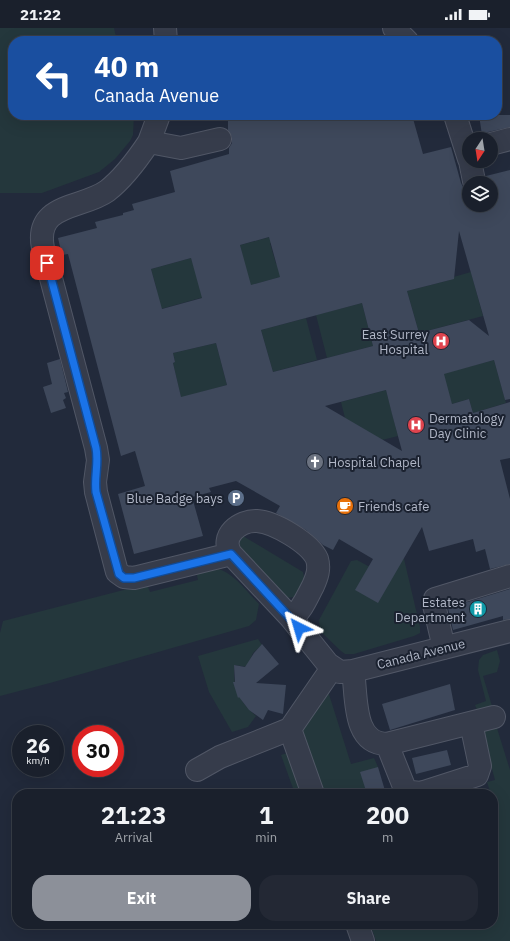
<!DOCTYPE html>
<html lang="en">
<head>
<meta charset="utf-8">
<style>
  :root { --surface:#1a202c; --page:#232834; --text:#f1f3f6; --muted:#9fa3a9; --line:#383e48; --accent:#8c9099 }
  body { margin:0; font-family:"IBM Plex Sans",sans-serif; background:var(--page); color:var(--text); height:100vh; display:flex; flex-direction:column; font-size:15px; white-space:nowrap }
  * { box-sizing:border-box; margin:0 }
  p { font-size:13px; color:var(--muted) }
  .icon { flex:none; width:22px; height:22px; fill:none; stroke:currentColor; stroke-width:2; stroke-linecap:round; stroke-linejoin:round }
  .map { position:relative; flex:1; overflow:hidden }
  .sheet { position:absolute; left:12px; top:761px; width:486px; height:140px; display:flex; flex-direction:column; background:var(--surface); border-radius:16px; box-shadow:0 4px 16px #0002,0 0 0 1px var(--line) }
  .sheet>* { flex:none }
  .top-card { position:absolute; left:8px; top:8px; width:494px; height:84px; border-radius:16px; box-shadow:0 4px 16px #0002,0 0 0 1px var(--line); background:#1a4fa0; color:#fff; overflow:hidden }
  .needle { width:26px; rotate:192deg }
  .controls { position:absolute; left:462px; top:104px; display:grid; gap:8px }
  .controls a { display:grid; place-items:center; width:36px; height:36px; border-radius:50%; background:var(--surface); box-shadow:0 4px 16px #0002,0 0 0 1px var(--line); font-size:20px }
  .speed { position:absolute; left:12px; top:697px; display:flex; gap:8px; font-size:20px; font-weight:700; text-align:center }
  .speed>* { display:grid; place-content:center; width:52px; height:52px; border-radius:50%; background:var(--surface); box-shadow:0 4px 16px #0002,0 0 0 1px var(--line); line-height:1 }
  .speed small { font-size:10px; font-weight:400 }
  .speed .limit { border:6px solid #d22; background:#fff; color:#111 }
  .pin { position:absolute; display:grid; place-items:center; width:34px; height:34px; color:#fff; margin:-17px; border-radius:8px; box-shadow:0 2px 6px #0006 }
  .me { position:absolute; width:44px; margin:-22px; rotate:320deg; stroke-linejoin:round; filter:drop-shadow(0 0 3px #0008) }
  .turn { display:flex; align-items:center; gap:14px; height:84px; padding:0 20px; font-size:18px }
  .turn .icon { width:52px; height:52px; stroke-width:2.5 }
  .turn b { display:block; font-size:28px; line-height:34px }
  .eta { display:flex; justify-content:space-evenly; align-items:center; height:68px; text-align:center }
  .eta b { font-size:24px; font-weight:700; line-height:28px }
  .cta { display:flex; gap:8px; margin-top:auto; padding:8px 20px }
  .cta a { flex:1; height:46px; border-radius:16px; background:var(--accent); color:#fff; font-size:16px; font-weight:700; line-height:46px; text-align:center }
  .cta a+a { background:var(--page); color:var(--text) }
  .status { display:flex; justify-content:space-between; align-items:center; height:28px; padding:0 20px; background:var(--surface); direction:ltr }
  .status svg { height:11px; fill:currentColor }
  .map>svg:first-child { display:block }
  .green { fill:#24373c }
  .building { fill:#3e485b; fill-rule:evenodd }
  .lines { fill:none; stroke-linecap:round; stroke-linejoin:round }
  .minor-casing { stroke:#515766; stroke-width:24 }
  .minor { stroke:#363c4b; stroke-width:22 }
  .route-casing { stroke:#114b97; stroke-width:10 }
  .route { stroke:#1a73e8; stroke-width:7 }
  .labels { text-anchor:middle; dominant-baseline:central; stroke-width:4; stroke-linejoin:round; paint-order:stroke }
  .poi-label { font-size:13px; fill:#b1b7c7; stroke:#1b2230; text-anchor:end }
  .street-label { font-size:13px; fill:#b1b7c7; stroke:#1b2230 }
</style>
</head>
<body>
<div class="status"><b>21:22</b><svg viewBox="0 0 49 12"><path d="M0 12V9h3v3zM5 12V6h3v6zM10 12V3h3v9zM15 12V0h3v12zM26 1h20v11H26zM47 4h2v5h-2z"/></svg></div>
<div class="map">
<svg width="510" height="913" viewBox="0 0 510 913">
  <rect width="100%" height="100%" fill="#222a3b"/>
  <path class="green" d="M0,0H114L117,13H13V87H134L133,107L130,113L115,131L99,144L42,165H0Z
    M270,209L272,215H270L276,236L290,232L294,245L249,258L240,217Z
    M191,230L204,269L161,281L155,263L157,262L151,241Z
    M471,244L483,288L419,305L407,263L450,252V250Z
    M362,275L373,318L327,330L316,287Z
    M306,290L317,332L273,344L261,302Z
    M216,315L227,357L181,370L173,335L175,334L173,325Z
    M494,332L506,375L473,385L469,371L452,376L441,346Z
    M386,362L398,408L382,412L345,390L341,374Z
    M243,508L303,544L305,554L295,569L286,570L241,521L238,510Z
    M404,531L420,599V605L414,608L354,626H345L341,623L320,603L319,592L351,533L357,532L368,538Z
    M214,540C232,542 247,564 259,576L256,592L249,598L50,655L0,668V605L3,593L147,556L150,564L198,552L196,543Z
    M258,611L262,617L253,625L247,639L235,637C231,657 240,675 256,688L248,699L232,704L209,664L198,628Z
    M497,622L500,633L497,644L483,648L492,678L477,682L475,677L486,673L478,642L479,632L483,627Z
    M327,660L351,736L374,730L378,739L365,761L349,766H319L300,709L317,675Z
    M496,697L510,742V913H376L370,896H493V782L495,781L493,766H491L487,754L495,752L481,701Z
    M290,724L304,766H295L281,727Z"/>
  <path class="building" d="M228,87H412L423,126L451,119L461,155L464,161L469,164V177H491V155H486V148L510,142V371L505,372L494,332L444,346L452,376L469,371L473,385L510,374V430L500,432L510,471V536L490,541L485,521L476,524L473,511L429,523L422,499L378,575L355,562L373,531L339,511L333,522L323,517L306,502L276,485L280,478L236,453L209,460L211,464L192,469L203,508L134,526L118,466L145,458L135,423L121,428L68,226L62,227L58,210L97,200L95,194L123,187V185L134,182L132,176L175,164L170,143L229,126V120L232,115V109L228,102ZM459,203L489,308L469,292L419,305L407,263L454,251ZM269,209L280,249L251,257L240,217ZM191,230L202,270L162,281L151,241ZM362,275L373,318L273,344L261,302ZM216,315L227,357L181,369L173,335L175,334L173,325ZM386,362L392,386L402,423L325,378Z
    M479,87H510V99L488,104L482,107Z
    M60,331L68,364L64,365L66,370L63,372L66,380L51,385L43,359L52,356L47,335Z
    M510,561V591L503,592V588L453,602L448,580Z
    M262,616L279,636L256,655L286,657L283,686L268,682L263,692L249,682L239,669L238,670L233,654H235L234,637L245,639L254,625Z
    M450,656L455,682L390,702L382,676Z
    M447,722L451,737L416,746L412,730Z
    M378,739L386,766H367L360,744Z"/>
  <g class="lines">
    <g class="minor-casing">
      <path id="minor" d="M165,0L166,13
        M394,0L407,13
        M455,87L469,131
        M220,111L181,120L149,114C137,132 124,150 107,163C82,181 34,175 43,220L96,420L98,432L95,454L96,464L117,544L124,549L134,550L231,526L291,590L328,636L340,644L353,643L510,603
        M149,114L159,87
        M491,116L510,111
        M470,133L474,153
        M231,526C219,508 240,492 257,493C274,494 310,515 317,531C320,541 317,549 313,558C307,569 302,583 291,590
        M444,620L434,577L435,571L510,548
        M353,643C357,668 352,716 387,716L494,689
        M387,716L405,761L411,764L421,765L477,747L480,738L471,695
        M197,742L220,729L290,701
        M313,766L290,701L332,640
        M357,896L363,913"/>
    </g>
    <use href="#minor" class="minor"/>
  </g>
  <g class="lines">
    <g class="route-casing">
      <path id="route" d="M47,235L96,420C99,435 94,449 96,464L119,546L124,550H134L231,526L299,600"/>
    </g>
    <use href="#route" class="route"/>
  </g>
  <defs>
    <g id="hospital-disc" transform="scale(0.9)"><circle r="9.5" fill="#e0444e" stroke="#1b2230"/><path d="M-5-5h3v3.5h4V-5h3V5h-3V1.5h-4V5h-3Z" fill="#fff"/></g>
    <g id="church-disc" transform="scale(0.9)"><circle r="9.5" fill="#6b7280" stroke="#1b2230"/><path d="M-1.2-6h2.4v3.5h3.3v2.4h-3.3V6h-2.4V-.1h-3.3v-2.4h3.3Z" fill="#fff"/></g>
    <g id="parking-disc" transform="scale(0.9)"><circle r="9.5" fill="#5c6f8a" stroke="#1b2230"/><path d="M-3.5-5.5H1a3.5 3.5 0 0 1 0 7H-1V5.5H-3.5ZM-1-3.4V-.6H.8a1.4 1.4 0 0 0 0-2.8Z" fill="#fff"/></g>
    <g id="cafe-disc" transform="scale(0.9)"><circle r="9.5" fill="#e8710a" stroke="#1b2230"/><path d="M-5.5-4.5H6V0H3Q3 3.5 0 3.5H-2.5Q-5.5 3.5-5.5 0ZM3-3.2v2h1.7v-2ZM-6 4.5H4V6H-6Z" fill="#fff"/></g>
    <g id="building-disc" transform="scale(0.9)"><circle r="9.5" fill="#0f9aa8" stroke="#1b2230"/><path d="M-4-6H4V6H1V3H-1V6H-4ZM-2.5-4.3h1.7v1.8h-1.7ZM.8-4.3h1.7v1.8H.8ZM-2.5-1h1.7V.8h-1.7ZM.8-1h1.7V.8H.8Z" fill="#fff"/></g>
  </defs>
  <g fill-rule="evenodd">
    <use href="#hospital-disc" x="441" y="313"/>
    <use href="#hospital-disc" x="416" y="397"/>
    <use href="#church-disc" x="315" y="434"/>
    <use href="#parking-disc" x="236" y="470"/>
    <use href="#cafe-disc" x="345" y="478"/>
    <use href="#building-disc" x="478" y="581"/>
  </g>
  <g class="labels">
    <g class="poi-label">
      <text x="428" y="306">East Surrey<tspan x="428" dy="15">Hospital</tspan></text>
      <text x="429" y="390" text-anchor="start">Dermatology<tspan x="429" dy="15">Day Clinic</tspan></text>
      <text x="328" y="434" text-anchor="start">Hospital Chapel</text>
      <text x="223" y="470">Blue Badge bays</text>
      <text x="358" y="478" text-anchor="start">Friends cafe</text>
      <text x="465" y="574">Estates<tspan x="465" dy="15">Department</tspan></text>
    </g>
    <g class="street-label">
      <text transform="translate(421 626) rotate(-14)">Canada Avenue</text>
    </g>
  </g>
</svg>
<div class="controls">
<a><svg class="needle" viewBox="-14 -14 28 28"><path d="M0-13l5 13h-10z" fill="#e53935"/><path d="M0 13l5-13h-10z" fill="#9fa3a9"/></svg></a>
<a><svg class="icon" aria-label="layers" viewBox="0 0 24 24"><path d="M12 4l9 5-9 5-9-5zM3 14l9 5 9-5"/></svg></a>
</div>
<div class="speed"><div>26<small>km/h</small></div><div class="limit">30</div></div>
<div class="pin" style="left:47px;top:235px;background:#d93025"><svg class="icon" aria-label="arrive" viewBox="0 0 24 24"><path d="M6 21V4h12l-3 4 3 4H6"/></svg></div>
<svg class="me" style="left:299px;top:600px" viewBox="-20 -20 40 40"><path d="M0-17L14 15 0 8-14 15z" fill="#1a73e8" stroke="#fff" stroke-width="4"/></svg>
<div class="top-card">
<div class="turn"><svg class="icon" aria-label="left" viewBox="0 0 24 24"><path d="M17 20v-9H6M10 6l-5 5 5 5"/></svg><div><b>40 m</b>Canada Avenue</div></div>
</div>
<section class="sheet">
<div class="eta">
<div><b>21:23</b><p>Arrival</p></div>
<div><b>1</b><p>min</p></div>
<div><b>200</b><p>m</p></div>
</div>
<div class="cta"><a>Exit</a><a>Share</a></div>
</section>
</div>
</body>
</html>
